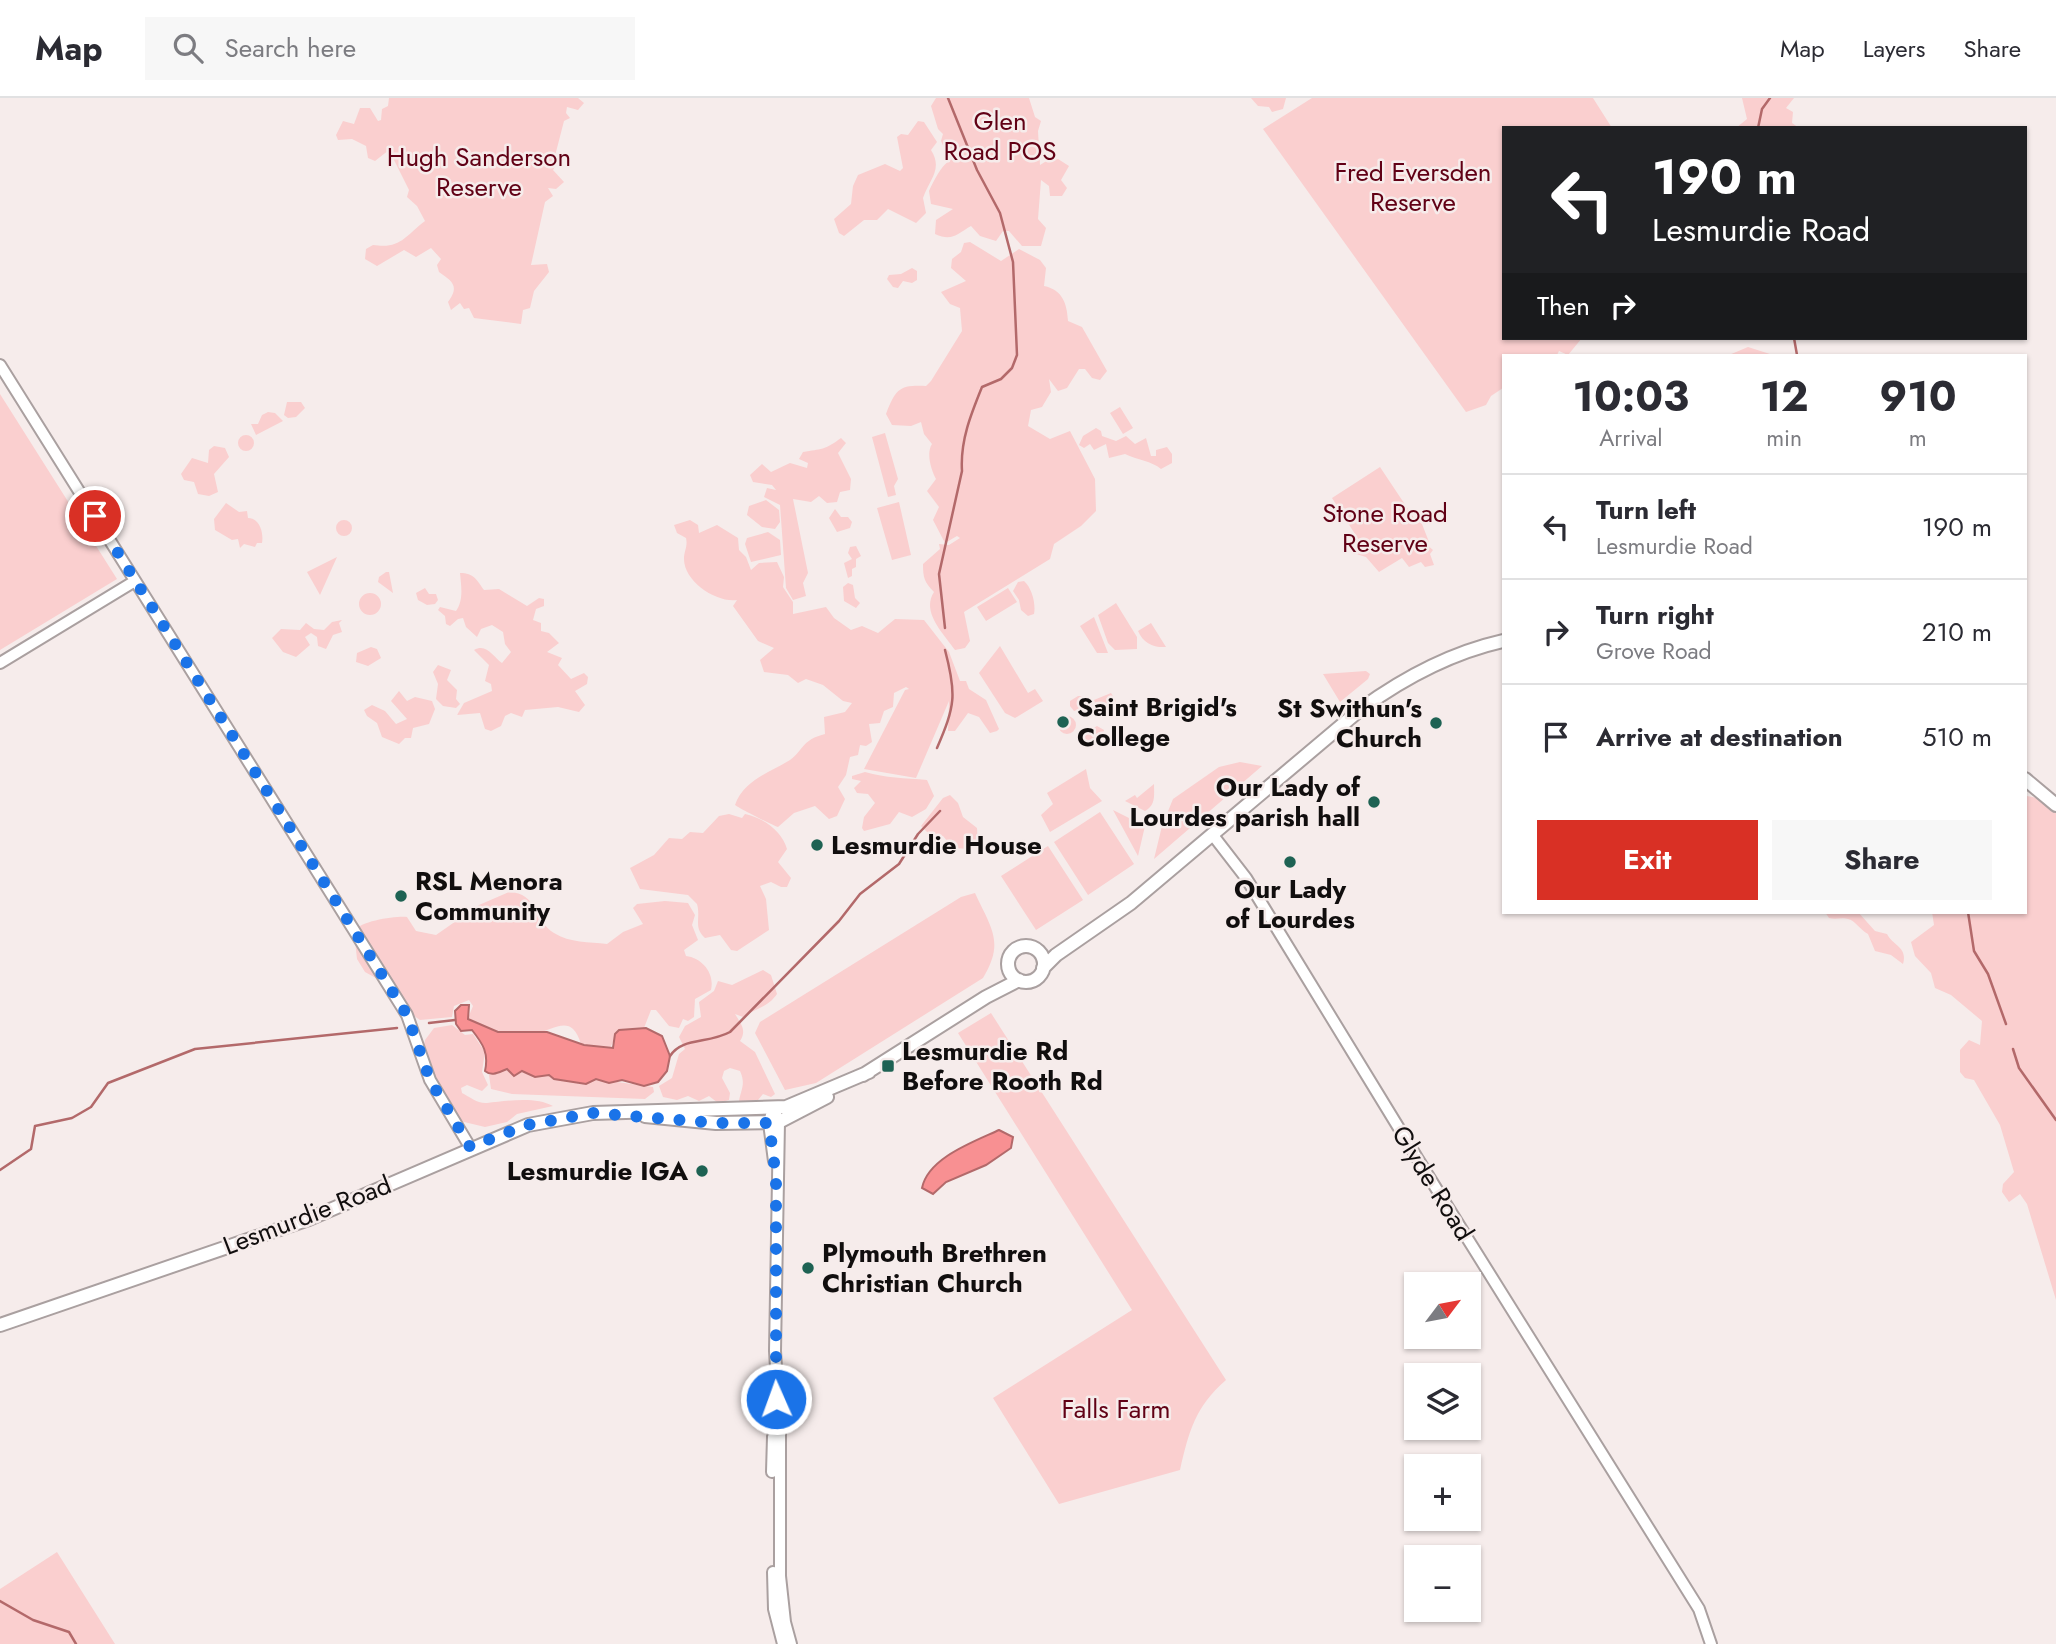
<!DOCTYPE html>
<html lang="en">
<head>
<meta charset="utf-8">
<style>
  :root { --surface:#fff; --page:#f7f7f7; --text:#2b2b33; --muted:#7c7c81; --line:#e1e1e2; --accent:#d93025 }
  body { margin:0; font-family:Jost,sans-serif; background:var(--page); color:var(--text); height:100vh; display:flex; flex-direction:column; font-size:26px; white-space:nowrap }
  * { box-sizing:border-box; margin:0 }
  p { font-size:23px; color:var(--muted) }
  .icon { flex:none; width:38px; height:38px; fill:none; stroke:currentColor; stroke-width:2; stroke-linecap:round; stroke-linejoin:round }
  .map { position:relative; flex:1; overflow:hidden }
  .sheet { position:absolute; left:1502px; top:256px; width:525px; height:560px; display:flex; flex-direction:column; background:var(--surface); border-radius:0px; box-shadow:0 2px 5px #0004 }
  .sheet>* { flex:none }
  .guide { position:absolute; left:1502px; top:28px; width:525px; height:214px; border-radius:0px; box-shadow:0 2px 5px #0004; background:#202124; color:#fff; overflow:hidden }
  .needle { width:46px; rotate:58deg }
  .tools { position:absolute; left:1404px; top:1174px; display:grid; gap:14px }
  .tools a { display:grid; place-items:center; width:77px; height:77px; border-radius:0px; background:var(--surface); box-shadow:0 2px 5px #0004; font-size:35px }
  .pin { position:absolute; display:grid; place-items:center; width:60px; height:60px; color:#fff; margin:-30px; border:4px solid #fff; border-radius:50%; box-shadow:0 2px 7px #0007 }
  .me { position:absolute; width:77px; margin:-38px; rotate:358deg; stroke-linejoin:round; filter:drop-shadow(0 0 5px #0008) }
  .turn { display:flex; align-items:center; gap:24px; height:147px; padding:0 35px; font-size:32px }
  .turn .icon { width:91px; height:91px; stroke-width:2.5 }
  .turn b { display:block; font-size:49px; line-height:60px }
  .then { display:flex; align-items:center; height:66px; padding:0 35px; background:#0003; gap:14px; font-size:26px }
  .eta { display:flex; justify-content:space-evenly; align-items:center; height:119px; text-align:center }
  .eta b { font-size:42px; font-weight:700; line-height:49px }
  .button { display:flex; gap:14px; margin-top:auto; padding:14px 35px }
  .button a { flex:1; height:80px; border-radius:0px; background:var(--accent); color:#fff; font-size:28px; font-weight:700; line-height:80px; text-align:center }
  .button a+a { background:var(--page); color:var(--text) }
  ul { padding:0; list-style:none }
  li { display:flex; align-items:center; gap:21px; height:105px; padding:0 35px; border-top:2px solid var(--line) }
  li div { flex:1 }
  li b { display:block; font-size:26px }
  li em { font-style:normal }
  header { display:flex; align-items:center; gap:42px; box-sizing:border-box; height:98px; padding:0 35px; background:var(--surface); border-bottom:2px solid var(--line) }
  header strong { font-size:33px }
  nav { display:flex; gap:38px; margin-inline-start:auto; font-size:24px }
  .search { width:490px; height:63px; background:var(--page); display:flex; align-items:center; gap:18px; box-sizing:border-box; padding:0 24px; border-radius:0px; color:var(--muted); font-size:26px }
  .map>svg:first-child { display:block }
  .green { fill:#facfcf }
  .water { fill:#f89092; stroke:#b3696a; stroke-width:2 }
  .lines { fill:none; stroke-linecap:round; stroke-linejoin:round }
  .stream { stroke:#b3696a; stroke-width:2.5 }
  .tertiary-casing { stroke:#aaa0a0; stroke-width:14 }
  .secondary-casing { stroke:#aaa0a0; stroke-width:16 }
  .tertiary { stroke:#fff; stroke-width:10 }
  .secondary { stroke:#fff; stroke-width:12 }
  .route { stroke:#1a73e8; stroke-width:12; stroke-dasharray:0 21.6 }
  .poi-dot { fill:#1e6253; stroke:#f6eceb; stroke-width:2.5 }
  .labels { text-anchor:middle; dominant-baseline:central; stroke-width:5; stroke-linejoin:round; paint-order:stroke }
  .park-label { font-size:26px; fill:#610015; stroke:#f6eceb }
  .poi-label { font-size:26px; font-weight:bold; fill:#110e0e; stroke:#f6eceb; text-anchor:start }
  .street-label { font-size:26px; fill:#110e0e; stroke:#f6eceb }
</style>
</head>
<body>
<header>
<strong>Map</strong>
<div class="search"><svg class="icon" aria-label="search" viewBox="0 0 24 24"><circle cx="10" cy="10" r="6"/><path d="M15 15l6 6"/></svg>Search here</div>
<nav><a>Map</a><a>Layers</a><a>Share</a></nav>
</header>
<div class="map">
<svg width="2056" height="1546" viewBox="0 0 2056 1546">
  <rect width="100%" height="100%" fill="#f6eceb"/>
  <path class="green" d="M389,0H578L584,5L578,12L567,9L566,15L570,20L564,23L556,54L557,65L553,72L564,84L556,91L548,90L553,98L545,104L531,167L547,166L549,174L534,193L530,210L523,212L521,226L474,220L469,210L464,211L460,205L451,212L448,204C460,188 452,183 439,174L437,167L441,161L431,150L416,159L404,152L377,168L365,161L366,151L373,147C401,151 404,139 425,123L417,108L407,99L409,92L389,52L375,63L368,60L366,48L352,41L338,42L336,37L343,23L354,26L360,10H370L378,23L381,22L382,11L388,8Z
    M936,0H1029L1035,19L1041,23L1038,33L1040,67L1048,62L1058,61L1069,68L1061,82L1067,90L1062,98H1050L1049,88L1041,82L1038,121L1046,130L1041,148H1022L1009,133H1003L996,143L980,138L971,128C957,136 952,144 935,136L936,122L953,111L931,106L929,93C937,77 946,56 967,58L946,54L941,43L943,36L938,31L931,8Z
    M1251,0H1286L1283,11L1272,14L1269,9L1258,8Z
    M1312,0H1593L1612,30H1503V240H1582L1568,257L1559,253L1557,257H1503V290L1491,298L1486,307L1466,314L1263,31Z
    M1742,0H1794L1786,10L1793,14L1792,25L1799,30H1736L1747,21Z
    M918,23L924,24L937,44L931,52C943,71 930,81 923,100L926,115L916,125L888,111L877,122H864L844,138L839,135L834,121L851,106L853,88L858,77L885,66L900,73L903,70L897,39L901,36L908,37Z
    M970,144L1001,163L1019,151L1040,162L1046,170L1044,188C1063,192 1067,206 1068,223L1082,229L1107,273L1100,282L1092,280L1085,271H1079L1067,290L1058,293L1049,281L1051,294L1042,309L1031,312L1028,328L1050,341L1070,333L1095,381L1096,413L1081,428L1054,446L1050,461L964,514L970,543L965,550L955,552C943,535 921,514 934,494C924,484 923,479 923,466L940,451L939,446L949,447L960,440L957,438L945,445L933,422L939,409L927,393L936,381C931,372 926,355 932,346L924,336L921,324L911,328L892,327L886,316C896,290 900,287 926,288L931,283L962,233L960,210L950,206L941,194L966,183L951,170L952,161L961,154L964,145Z
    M912,170L917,173V182L912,185L903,183L898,190L893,189L887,181L889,177L901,176Z
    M1748,249L1773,257H1729Z
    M0,296L117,481L0,552Z
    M287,304H301L305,310L296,319L288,320L284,317Z
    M1120,309L1133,330L1123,336L1110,315Z
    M268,314L275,315L283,323L256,337L251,326H258L262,317Z
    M1096,330L1101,333L1102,338L1116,343L1126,338L1135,346L1146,340L1151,358H1156V352L1167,349L1172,356V365L1161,371C1152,363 1137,362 1125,356L1109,360L1106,346L1094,352L1090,346L1084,350L1079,347L1083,338Z
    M885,335L898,381L894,388L896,397L888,399L872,339Z
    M238 345a8 8 0 1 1 16 0a8 8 0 1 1-16 0Z
    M841,340L846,345L838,355L851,381L850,392L840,394L837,404L827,405L819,398L811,404L793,401L808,475L803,485L806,498L793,502L786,490L780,407L764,399L767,390L776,392L772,387L753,384L750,377L762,366L771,374L790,365L807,370L808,365L799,361L803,354C821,351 825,352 841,340Z
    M214,348L225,350L229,359L214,376L218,394L209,398L198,396L194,384L184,382L181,376L192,360L208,365L209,352Z
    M1380,369L1414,420L1422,426L1429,444L1426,446L1433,452L1430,456L1434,467L1425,469L1421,464L1409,469L1402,460L1379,474L1366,459L1353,455L1362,447L1332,400Z
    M766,402L779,412L780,424L775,431L762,429L747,417L749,408Z
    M899,404L911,457L892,462L877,410Z
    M226,405L239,414L247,413L248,420C259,420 264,434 262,445H257L255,449L244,446L240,450L238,441L232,442L215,432L214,421Z
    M835,411L841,419H848L852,424L850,430L837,434L829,420Z
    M690,422L698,427L699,435L717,427L738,440L739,452L746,459L751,472L759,465L777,464L784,479L783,489L793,504V516L826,509L834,520L851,532L862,528L878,535L895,521L924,522L949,554L960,583H966L969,591L986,602L999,631L997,633L990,635L979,619L968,615L955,633H948L949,603L916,680L864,671L905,592L909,591L906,589L894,595L893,609L884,613L880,625L869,626L872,644L866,648L860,647L858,657L850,659L846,677L838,689L845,701L837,718L829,721L815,708L794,715L778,729C774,728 737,709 735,707C744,682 769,675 790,662C803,653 801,642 825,636L824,619L845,614L852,605L843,603L823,587L806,581L798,585L788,577L764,574L760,562L774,550L758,543L733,508L737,502C717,505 684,484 684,461C684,453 688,449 686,440L677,435L674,427Z
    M336 430a8 8 0 1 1 16 0a8 8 0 1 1-16 0Z
    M768,434L780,442L781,457L751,464L745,446L747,440Z
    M856,448L861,458L856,461V469L852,471V478L848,480L844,465L852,461L848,455L850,449Z
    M337,459L320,497L307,474Z
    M386,474H389L393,495L378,484L379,479Z
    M460,475C474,475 477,482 484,492L499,491L527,508L539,500L544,501V508L536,511L533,522L541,525V533L549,535L559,545L547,554L562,560L558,567L571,581L584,575L588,579L587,586L575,593L585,607L579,614L558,609L525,612L522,619L511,615L505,618L501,628L491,633L485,631L480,615L457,617L464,605L492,593L491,586L485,583L489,567L474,552C487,545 493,559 502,565L511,554L505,546L503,534L492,527L481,531L477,539L466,529L463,520L458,521L450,528L446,526L445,518L438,512L440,509L456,513C464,502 461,487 460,475Z
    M1024,483C1032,490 1036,506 1034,516L1028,518L1021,512L1019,502L1013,493L1018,484Z
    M848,485L853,487L855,500L860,505L856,510L844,503L843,489Z
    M425,490L429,496H436L438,502L435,506L427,507L418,502L416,495Z
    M1008,490L1017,504L986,523L977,509Z
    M359 506a11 11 0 1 1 22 0a11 11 0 1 1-22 0Z
    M1116,505L1137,539V551L1115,552L1108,545L1098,517Z
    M1094,519L1108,555H1097L1080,528Z
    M342,522L339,525L342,534L333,537L326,551L318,548L317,539L311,535L305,539L310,547L296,559L283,554L272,540L281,531L300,532L306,525L314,531L324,532L332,524Z
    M1151,525L1166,549C1154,550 1143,545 1138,533Z
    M1000,548L1028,595L1035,591L1043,603L1015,620L1005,615L979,575Z
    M371,549L377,551L381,560L368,568L356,564L357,555Z
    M438,567L451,572L447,582L457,592L456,601L460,606L456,610L443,608L436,601L438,586L433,574Z
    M1366,573L1370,576L1368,581L1340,604L1323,576Z
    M399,593L407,603L415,599L432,603L435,611L429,626L413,630L411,640H405L399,646L382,639L377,625L367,618L364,612L372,607L385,613L396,626L407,621L391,603Z
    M1111,595L1116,603L1112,615L1107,618L1081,611L1074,613L1070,608V603L1078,598H1085L1089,604Z
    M1058 627a9 9 0 1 1 18 0a9 9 0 1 1-18 0Z
    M1097,628L1104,632C1102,643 1092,650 1081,648V637Z
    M1240,664L1262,668L1154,761L1162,728L1173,701L1219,669Z
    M1086,671L1090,690L1102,703L1050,734L1041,717L1053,706L1047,695Z
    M865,674C886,680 905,680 927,682L934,698L926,711L912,719L899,714L890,726L864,733L862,730L864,719L875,705L868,696L857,695L854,690L861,683L852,681V678Z
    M1154,686C1154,697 1156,707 1145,713L1125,703L1135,697L1137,700Z
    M950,697L958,705L963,719L977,730L978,747L970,751L953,750L943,738L929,736L921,728L943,700Z
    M2027,698L2054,703L2056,707V1202L2027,1106L2020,1096L2009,1104L2002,1094L2003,1086L2014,1074L2000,1027L1974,982L1965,980L1960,974V952L1969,942L1980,947L1982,923L1951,897L1935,890L1931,875L1915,858L1911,844L1934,827L1932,814H2025Z
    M1113,712L1145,728L1138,758Z
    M1100,714L1134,766L1088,797L1054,744Z
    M729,716L742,720L745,716C764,720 782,733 787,751L778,764L791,780L787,789H781L771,784L760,788L766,801L769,832L737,853L731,852L720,837L705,840C693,829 701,820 697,806L688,797L640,791L630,770L654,757L669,740L682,741L690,734L703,735L719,718Z
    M1048,748L1083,802L1036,832L1001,778Z
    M509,794C538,795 533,822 554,835C570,845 589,844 607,846L623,834L643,826L633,810L637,806L665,803L688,805L695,817L692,827L698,842L684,852L686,858C702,860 715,875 711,892L695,901L694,919L688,923L683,921L679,930L669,928L656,912H651L644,930L619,932L610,950L581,946C571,914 554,933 536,935C514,939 485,933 468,920L473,908L469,902L454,908L452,919L420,922L404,911L385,885L365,874L357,861L354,833C361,823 394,818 407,819L416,833L436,837L479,807Z
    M975,795C991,830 1005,844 983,880L816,985L785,992L755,935L760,924L961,799Z
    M1825,814H1858L1875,833L1887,836C1893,848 1908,849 1903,866L1891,857L1875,853L1868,836C1860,832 1855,822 1848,821C1842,819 1836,822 1829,820Z
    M763,872L771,877L777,896C768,909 757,910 743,919L735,916C741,926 747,932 740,943L755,954L775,996L771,999L763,996L758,1002L742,1006L739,1003C741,991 746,986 740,973L730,970L724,973L722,980L730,995L729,1002L718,1005L709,998L699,1003L688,998L677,1002L663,999L659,988L672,980L679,956L685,951L679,939L685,928L701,919L699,904L714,893L718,883L732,887Z
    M991,915L1226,1282C1195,1309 1189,1333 1180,1372L1059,1406L993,1300L1132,1212L958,935Z
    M452,927L465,937L473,936L485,954L482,974L488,987L482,993L467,987L461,990L462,995C470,999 478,1006 487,1005C507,1003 535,998 553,1008L517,1016L507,1024L485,1029L460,1023L427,968L430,963L423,952L425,942L434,930Z
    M507,971L514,978L522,973L532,978L549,977L554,981L586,986L596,981L653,989L654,994L645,1001L512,996L491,991L489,977Z
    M57,1454L115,1546H0V1491Z"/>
  <path class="water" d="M461,907H469L468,921L498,934H547L584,947L613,950L615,936L619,932L646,930L662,938L670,958L667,973L658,984L644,988L622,982L609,985L596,981L586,986L554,981L549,977L535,979L522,973L514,978L507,971C499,974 492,979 485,973C489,955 483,946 472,932L461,933L456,926L455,913Z
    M999,1032L1013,1039L1011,1050L986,1067L946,1084L933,1096L922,1090C928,1060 973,1044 999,1032Z"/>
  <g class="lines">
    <path class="stream" d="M1758,30L1762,11L1770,0
      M1794,240L1797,257
      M945,530L939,476L962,373C960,343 971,316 982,289L1001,281L1012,270L1017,257L1013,164L1000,115L977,72L948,0
      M937,650C955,608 957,597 945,552
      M1968,814L1974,853L1988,876L2006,926
      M429,925L455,922
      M2013,951L2019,970L2056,1022
      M670,958C682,939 708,946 730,934L839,823L860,796L899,766L918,736L940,713
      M0,1072L31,1051L35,1028L72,1020L91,1009L108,985L195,951L397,930
      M0,1503L33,1522L69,1534L76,1546"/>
    <g class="tertiary-casing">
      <path id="tertiary" d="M0,267L407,917L430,982L470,1049
        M0,565L135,483
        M1212,736L1246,780L1419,1063L1699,1511L1711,1546
        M774,1011L779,1024L775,1253L780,1336V1478L785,1524L791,1546
        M771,1017L769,1025L774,1063
        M772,1374L773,1339L777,1325
        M773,1474L774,1511L783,1546"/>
    </g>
    <g class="secondary-casing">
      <path id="secondary" d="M2025,681L2056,707
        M1008 866a18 18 0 1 1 36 0a18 18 0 1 1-36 0Z
        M1043,870L1056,857L1131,805L1361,611C1405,579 1450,555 1503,543
        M863,977L986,899L1019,882
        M645,1018L716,1025L779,1024L827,999
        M0,1227L309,1121L528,1027L593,1015L786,1009L869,974"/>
    </g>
    <use href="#tertiary" class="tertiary"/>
    <use href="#secondary" class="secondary"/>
  </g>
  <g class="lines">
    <path class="route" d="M95,418L407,917L430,982L470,1049L527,1027L593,1015L716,1025H769L776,1080V1301"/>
  </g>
  <g class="poi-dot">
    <circle cx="1063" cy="624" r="7"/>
    <circle cx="1436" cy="625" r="7"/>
    <circle cx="1374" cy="704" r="7"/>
    <circle cx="817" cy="747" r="7"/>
    <circle cx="1290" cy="764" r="7"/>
    <circle cx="401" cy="798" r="7"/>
    <rect x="881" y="961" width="14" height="14" rx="3.5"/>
    <circle cx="702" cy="1073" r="7"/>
    <circle cx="808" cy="1170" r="7"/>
  </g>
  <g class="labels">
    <g class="park-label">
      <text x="1000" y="23">Glen<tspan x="1000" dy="30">Road POS</tspan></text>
      <text x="479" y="59">Hugh Sanderson<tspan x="479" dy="30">Reserve</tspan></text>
      <text x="1413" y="74">Fred Eversden<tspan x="1413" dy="30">Reserve</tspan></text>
      <text x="1385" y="415">Stone Road<tspan x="1385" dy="30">Reserve</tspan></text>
      <text x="1116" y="1311">Falls Farm</text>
    </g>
    <g class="poi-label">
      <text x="1077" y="609">Saint Brigid's<tspan x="1077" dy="30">College</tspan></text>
      <text x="1422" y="610" text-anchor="end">St Swithun's<tspan x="1422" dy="30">Church</tspan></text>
      <text x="1360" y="689" text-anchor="end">Our Lady of<tspan x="1360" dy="30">Lourdes parish hall</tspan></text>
      <text x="831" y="747">Lesmurdie House</text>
      <text x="415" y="783">RSL Menora<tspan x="415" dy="30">Community</tspan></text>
      <text x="1290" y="791" text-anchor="middle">Our Lady<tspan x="1290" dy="30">of Lourdes</tspan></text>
      <text x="902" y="953">Lesmurdie Rd<tspan x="902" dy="30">Before Rooth Rd</tspan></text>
      <text x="688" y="1073" text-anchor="end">Lesmurdie IGA</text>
      <text x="822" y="1155">Plymouth Brethren<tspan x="822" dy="30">Christian Church</tspan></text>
    </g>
    <g class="street-label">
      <text transform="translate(1433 1085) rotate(58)">Glyde Road</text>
      <text transform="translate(307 1117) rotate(-21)">Lesmurdie Road</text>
    </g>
  </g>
</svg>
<div class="tools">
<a><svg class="needle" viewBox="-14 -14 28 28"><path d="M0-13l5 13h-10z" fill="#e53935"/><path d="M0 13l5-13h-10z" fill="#7c7c81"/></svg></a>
<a><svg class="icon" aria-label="layers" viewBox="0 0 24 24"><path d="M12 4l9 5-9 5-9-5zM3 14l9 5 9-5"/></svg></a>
<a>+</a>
<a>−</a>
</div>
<div class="pin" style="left:95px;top:418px;background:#d93025"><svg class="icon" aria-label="arrive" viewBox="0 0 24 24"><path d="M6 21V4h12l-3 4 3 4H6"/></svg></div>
<svg class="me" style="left:776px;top:1301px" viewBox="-20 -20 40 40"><circle r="17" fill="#1a73e8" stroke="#fff" stroke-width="3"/><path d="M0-11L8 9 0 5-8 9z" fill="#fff"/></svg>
<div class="guide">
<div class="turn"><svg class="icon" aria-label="left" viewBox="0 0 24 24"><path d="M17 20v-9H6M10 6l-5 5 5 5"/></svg><div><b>190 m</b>Lesmurdie Road</div></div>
<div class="then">Then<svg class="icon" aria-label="right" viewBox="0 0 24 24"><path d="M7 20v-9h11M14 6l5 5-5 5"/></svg></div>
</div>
<section class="sheet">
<div class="eta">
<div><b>10:03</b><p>Arrival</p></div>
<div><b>12</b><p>min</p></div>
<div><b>910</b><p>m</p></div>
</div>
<ul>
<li><svg class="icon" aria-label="left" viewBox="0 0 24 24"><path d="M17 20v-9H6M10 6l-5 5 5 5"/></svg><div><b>Turn left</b><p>Lesmurdie Road</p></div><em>190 m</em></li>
<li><svg class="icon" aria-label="right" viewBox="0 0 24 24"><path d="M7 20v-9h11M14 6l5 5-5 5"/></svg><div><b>Turn right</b><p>Grove Road</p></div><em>210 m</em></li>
<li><svg class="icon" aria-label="arrive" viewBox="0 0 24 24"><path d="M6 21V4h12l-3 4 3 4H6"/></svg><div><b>Arrive at destination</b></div><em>510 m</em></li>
</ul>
<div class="button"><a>Exit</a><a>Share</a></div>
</section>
</div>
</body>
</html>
